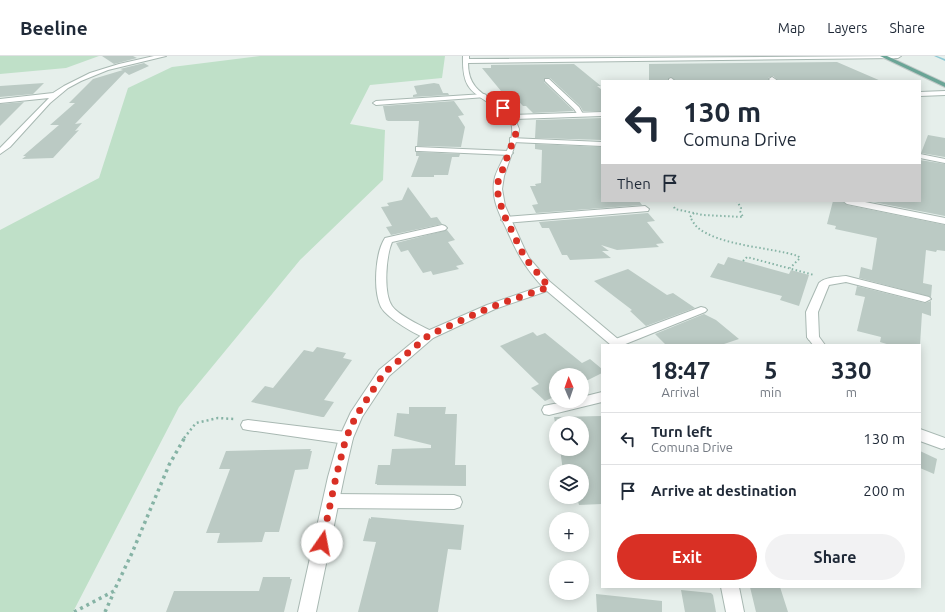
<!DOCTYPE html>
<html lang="en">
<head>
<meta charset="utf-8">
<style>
  :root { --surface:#fff; --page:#f2f2f3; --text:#1f2937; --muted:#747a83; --line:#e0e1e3; --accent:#d93025 }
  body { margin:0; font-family:Ubuntu,sans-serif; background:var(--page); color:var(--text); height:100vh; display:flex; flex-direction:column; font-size:15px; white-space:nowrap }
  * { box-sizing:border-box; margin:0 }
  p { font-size:13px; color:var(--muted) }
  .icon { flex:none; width:22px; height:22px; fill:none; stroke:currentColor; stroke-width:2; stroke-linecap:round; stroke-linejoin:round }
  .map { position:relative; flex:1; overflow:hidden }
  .drawer { position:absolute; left:601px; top:288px; width:320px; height:244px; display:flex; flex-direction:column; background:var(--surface); border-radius:0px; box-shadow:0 2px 10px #0003 }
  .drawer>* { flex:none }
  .hud { position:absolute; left:601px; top:24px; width:320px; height:122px; border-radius:0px; box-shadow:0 2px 10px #0003; background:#fff; color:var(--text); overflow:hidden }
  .needle { width:26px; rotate:358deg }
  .buttons { position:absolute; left:549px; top:312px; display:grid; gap:8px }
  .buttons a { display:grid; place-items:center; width:40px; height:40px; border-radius:50%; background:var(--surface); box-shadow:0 2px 10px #0003; font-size:20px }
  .pin { position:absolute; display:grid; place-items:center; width:34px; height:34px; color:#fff; margin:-17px; border-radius:8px; box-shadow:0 2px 6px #0006 }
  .me { position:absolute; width:44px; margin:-22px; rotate:12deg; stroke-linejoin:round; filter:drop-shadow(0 0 3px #0008) }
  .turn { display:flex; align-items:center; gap:14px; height:84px; padding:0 16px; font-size:18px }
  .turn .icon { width:52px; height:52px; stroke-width:2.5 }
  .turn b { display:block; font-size:28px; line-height:34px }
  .then { display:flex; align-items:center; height:38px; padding:0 16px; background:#0003; gap:8px; font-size:15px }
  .eta { display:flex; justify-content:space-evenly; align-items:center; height:68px; text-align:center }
  .eta b { font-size:24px; font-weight:700; line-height:28px }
  .cta { display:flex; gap:8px; margin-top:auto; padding:8px 16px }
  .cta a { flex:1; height:46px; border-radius:24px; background:var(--accent); color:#fff; font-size:16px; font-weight:700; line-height:46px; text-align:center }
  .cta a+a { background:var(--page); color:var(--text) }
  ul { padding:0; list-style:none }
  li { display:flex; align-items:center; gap:12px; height:52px; padding:0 16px; border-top:1px solid var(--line) }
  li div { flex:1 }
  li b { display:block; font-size:15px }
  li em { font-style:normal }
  header { display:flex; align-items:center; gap:24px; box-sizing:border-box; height:56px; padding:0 20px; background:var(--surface); border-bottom:1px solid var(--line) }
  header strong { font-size:19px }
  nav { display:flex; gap:22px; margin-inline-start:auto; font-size:14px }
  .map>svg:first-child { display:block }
  .green { fill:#bfe0c8 }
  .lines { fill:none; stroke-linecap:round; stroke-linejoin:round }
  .stream { fill:#8ec9d4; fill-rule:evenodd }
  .building { fill:#bbcac4 }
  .service-casing { stroke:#a8b8b2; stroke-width:2 }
  .minor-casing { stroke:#a8b8b2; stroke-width:2 }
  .primary-casing { stroke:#c2cac8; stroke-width:2 }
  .path-far2 { stroke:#86b3a5; stroke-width:2; stroke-dasharray:1.5 2.5; stroke-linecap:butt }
  .path-far1 { stroke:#86b3a5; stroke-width:2.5; stroke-dasharray:2 3; stroke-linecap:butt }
  .path { stroke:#86b3a5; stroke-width:3.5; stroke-dasharray:3 4; stroke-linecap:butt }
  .service { fill:#fff; fill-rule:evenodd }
  .minor { fill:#fff; fill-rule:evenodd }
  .primary { fill:#6aa596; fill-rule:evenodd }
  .route { stroke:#d93025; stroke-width:7; stroke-dasharray:0 12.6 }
</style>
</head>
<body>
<header>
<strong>Beeline</strong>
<nav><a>Map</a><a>Layers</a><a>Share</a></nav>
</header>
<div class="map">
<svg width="945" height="556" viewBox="0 0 945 556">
  <rect width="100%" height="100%" fill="#e6efeb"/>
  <path class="green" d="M0,0H99L66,12L0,18Z
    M260,0H445L442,22L370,29L350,68L385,74L383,124L300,204L179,351L73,556H0V174L99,122L128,32L172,11Z"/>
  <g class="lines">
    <path class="stream" d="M934,0H937L945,3V5Z"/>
  </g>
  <path class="building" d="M102,0H133L137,2L114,8Z
    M837,6L881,25H779L773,20L768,22L769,25H676L670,21L668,25H649V8Z
    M144,7L149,10L129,19L125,16L75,68L82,67L75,75L79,74L53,102L22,103L26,100H23L59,69H50L75,47H69L93,23L123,14L120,13Z
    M574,8L601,30H597L602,34V55H583L580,50L550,22H545L544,26L574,55L533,57L526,50H523L511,37L501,35L482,12H491V9Z
    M44,27L33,38L0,41V30Z
    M434,27L439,28L443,37H448L449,39L413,41V39L417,38L414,30Z
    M454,45L464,59L458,60L465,71L461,91L417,90L419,65H388L386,64L383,50Z
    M24,46L0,70V48Z
    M602,62V84L535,82L536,64Z
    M928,79L945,82V101L921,97Z
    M535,88L602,91V145H639L642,149L536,157L532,149L538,148L530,130H536L535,128L541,127L542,94L535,93Z
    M416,96H419L460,98L459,101H452L448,119H434V121H411L419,100H416Z
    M920,104L945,108V160L868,145H920Z
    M408,131L431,162L437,161L442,168L391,179L386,171L392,170L381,151L389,150L387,147L402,144Z
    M833,145H842L847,149L945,169V195L937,194L936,196L926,194L923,227L932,229L931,241L859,222L861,211L872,214L877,182L835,173L836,170L827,168Z
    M648,157L655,165L647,166L664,187L656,188L659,191L617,194L601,189L609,195H602L611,202L570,204L567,199H562L549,172H542L539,166Z
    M447,174L455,184L448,186L464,208L456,210L459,213L433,219L431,215L423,217L408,194L401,196L396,187Z
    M728,201L789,218L791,214L809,219L799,250L780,244L782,240L710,221L718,207L724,209Z
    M628,213L667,239L673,237L695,252L646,270L630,255L632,254L594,225Z
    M857,230L925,247L931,245V260L922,257L920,289H890L880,286L881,281L857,275L865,241L855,239Z
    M704,258L716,264L739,283L721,289H666L655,278Z
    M533,276L537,280L545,277L582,307L590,303L602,313V317L582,327V319H556V340L545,345L531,332L539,328L500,290Z
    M317,291L346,297L343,302L352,304L324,344L334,346L324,361H322L251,346L265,330L273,332L304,294L313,296Z
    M409,351H446L445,358H457L455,409H466V430L377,429V428H375L378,409H390L392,393L431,392V389L394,380L397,357L409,358Z
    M602,360V448L579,449L577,441H582V415H563L560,393H582V367H556V372L554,361Z
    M311,393L310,395H312L308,413L295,414L279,476H265L262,486L217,487L220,477H206L230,413H219L226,395Z
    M920,395L937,403L934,418L920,412Z
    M371,461L464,469L461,494L448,493L438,556H358L376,486L363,485L369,462L371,463Z
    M263,521H290V523H292L284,556H166L174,535H259Z
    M750,531H780L788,556H756Z
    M681,534L711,537L713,539L716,556H685Z
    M596,538L662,545V556H597Z"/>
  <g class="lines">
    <g class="service-casing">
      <path id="service" d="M772,21L778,25H771L769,23Z
        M671,22L675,25H669V23Z
        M545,23H549L579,51L583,58L582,59H578L574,53L545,25Z
        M484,38L486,39V41L376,49L373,47L376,45Z
        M510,82L602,86V90L513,86H510Z
        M416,91L509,95L513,97L509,99L419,95H416Z
        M920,98L945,103V107L920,102Z
        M843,145H860L945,162V168L847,148Z
        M645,150L649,153L648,155L506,167L501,164L506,161Z
        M442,169L445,170L447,172L445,174L392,186C386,200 383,237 392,250C399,260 422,270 433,276L435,279L433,282L429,283C417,280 387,262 381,251C373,235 375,197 385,182Z
        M846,220L929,241L931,243L925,246L846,226L829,229L818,256L819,281L817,284H809L807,281L806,256L819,227C825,221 837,221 846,220Z
        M701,251L705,252L707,254L705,256L623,289H612L611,287L613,284Z
        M602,336V346L549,359L544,358L542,354L544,350C557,347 569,345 582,345V341Z
        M248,364L346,376L351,378L353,382L351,386L346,388L248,374L243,373L241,369L243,365Z
        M920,373L945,382V392L942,393L920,385Z
        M331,438L454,439L460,441L462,446L460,451L454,453L331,452L325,450L323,445L325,440Z
        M721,531H739L744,556H726Z"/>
    </g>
    <g class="minor-casing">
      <path id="minor" d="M154,0H166L108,14L81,25L68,32L50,47L10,91L0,98V92L49,42L0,47V43L53,37L64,30L90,17L119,8Z
        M463,0H469V3L901,0L898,2L468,7C468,40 494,39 512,59L602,56V60L515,63L519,73L518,80L504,120L502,133L505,150L524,192L529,202L549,225L625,289H611L547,235L495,253L433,282L389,320L362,361L353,382L344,421L316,556H298L328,421L339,382L351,356L379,314L425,276L487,249L542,230C524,210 517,197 507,174C499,157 490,141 495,121C500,105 517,84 511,67C509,61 504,57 499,54C473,35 462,36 463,0Z
        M945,35V39L920,40V36Z
        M813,277L817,278L825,289H813L807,281L809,278Z"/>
    </g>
    <g class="primary-casing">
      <path id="primary" d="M880,0H887L945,27V31Z"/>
    </g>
    <path class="path-far2" d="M674,151L675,153L703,159L743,161L740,155L741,152L737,145
      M694,157L690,161C692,164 694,168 697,171C719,190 770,191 798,200L800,202L790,212
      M743,205L747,201L814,219"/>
    <path class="path-far1" d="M184,382L196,367L218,362L234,363"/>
    <path class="path" d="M74,556L114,535L132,497L169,409L185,381
      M105,556L114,536"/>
    <use href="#service" class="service"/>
    <use href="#minor" class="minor"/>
    <use href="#primary" class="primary"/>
  </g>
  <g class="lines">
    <path class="route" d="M322,487L336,421L346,382L356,360L384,317L429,279L491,251L549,231L525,202L504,159L498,140V126L516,77L514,67L503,52"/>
  </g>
</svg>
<div class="buttons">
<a><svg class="needle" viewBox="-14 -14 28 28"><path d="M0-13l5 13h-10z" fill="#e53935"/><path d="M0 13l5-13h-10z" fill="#747a83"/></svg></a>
<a><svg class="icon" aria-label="search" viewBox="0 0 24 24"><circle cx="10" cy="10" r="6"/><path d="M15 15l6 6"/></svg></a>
<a><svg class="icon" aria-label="layers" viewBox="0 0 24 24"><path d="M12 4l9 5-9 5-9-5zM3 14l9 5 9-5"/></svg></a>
<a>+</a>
<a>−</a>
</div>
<div class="pin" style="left:503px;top:52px;background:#d93025"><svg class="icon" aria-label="arrive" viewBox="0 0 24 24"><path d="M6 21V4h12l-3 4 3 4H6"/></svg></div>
<svg class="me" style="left:322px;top:487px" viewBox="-20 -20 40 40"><circle r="19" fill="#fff"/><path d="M0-13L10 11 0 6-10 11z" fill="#d93025"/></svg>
<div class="hud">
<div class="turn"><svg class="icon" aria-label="left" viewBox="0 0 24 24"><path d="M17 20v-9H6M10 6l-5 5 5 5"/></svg><div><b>130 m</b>Comuna Drive</div></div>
<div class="then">Then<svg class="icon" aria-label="arrive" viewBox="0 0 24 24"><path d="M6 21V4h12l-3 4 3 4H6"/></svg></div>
</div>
<section class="drawer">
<div class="eta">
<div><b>18:47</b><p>Arrival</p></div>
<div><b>5</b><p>min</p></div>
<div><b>330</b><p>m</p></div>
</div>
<ul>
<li><svg class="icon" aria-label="left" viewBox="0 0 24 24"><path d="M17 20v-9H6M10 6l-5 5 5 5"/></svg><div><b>Turn left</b><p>Comuna Drive</p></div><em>130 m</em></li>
<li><svg class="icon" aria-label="arrive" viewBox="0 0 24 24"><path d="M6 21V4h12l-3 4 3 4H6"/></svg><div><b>Arrive at destination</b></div><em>200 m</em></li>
</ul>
<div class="cta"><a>Exit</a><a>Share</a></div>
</section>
</div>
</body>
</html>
